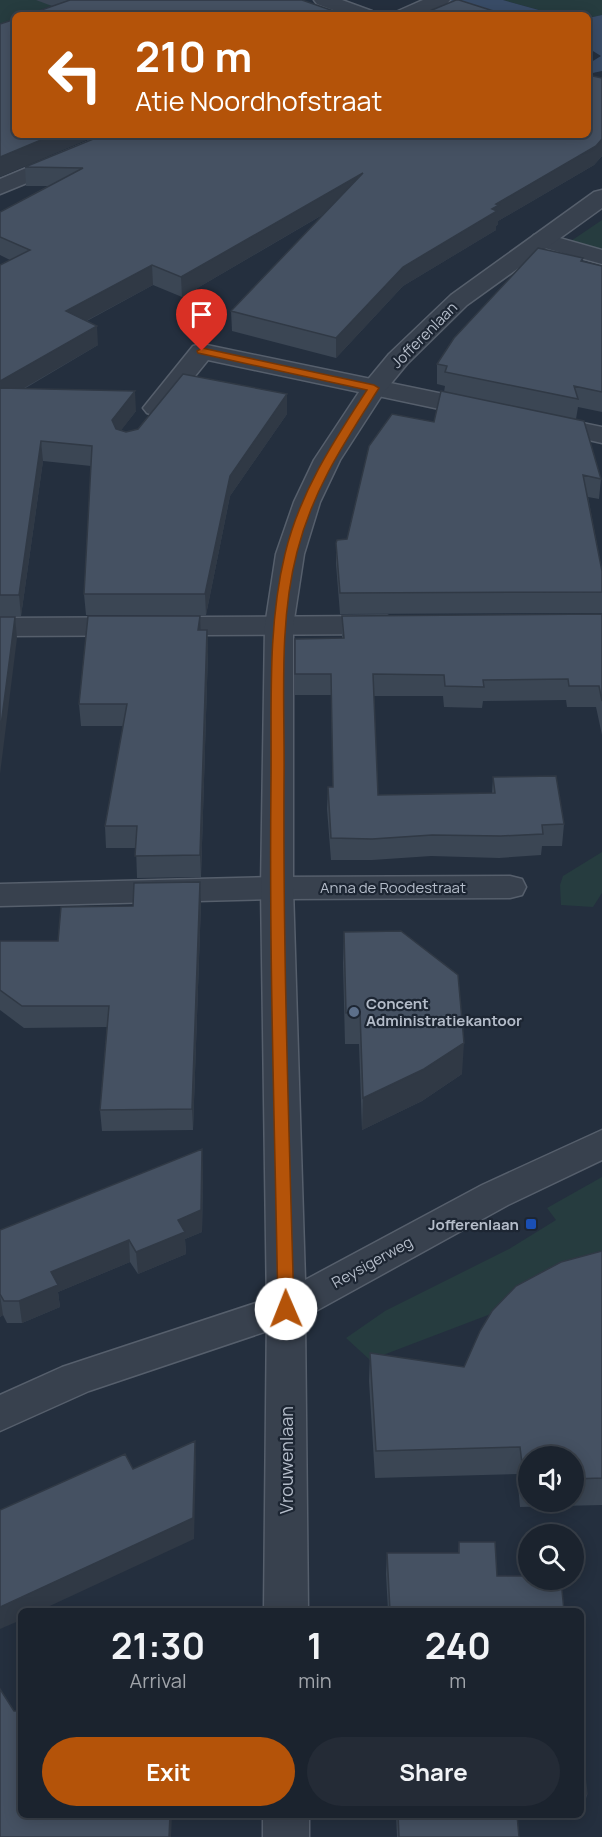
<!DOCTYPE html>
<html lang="en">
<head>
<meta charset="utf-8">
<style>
  :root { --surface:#1b232e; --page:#242b36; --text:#f1f3f6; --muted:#a0a4aa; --line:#39404a; --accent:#b45309 }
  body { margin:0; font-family:Manrope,sans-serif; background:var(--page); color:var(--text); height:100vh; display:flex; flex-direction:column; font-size:22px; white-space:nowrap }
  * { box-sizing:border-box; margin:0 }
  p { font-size:20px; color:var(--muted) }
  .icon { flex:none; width:33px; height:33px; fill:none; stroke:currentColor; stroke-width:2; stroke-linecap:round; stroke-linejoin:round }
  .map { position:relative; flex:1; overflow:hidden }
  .sheet { position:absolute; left:18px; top:1608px; width:566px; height:210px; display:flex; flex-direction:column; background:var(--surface); border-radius:9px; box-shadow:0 3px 15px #0003,0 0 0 2px var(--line) }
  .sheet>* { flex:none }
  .hud { position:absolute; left:12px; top:12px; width:579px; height:126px; border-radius:9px; box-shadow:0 3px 15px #0003,0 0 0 2px var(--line); background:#b45309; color:#fff; overflow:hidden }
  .tools { position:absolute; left:518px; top:1446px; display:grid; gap:12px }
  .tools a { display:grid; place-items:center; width:66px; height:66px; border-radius:50%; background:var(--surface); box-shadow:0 3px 15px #0003,0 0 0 2px var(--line); font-size:30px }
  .pin { position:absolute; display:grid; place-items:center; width:51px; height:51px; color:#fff; margin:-62px -26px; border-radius:50% 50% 50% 0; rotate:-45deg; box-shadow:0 0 6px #0007 }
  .pin .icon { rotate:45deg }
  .me { position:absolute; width:66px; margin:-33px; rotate:359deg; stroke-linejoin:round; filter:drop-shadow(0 0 4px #0008) }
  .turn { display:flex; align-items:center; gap:21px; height:126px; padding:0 24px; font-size:27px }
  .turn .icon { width:78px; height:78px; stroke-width:2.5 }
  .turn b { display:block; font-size:42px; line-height:51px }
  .eta { display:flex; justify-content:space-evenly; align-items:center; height:102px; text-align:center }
  .eta b { font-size:36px; font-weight:700; line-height:42px }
  .action { display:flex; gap:12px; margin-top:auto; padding:12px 24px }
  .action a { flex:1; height:69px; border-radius:36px; background:var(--accent); color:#fff; font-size:24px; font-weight:700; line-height:69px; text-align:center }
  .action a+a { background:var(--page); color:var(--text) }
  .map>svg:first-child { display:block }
  .green { fill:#263c3f }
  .water { fill:#394c67 }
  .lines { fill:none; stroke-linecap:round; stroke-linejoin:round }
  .minor-casing { stroke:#565f6c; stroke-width:3 }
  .tertiary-casing { stroke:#565f6c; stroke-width:3 }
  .minor { fill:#38414e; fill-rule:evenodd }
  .tertiary { fill:#38414e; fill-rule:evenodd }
  .wall { fill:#3b4654; fill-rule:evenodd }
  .shaded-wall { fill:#303945 }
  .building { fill:#455162; stroke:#303945; stroke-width:1.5 }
  .route { fill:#b45309; stroke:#753606; stroke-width:1.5 }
  .service-dot { fill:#5c6f8a; stroke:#1d2633; stroke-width:2 }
  .transit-dot { fill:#1a4fb4; stroke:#1d2633; stroke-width:2 }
  .labels { text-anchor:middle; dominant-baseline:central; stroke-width:4.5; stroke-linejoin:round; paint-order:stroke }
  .street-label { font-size:15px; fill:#b4bcc9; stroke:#1d2633 }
  .poi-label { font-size:15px; font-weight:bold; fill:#b4bcc9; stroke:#1d2633; text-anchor:start }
  .near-street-label { font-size:18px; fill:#b4bcc9; stroke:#1d2633 }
</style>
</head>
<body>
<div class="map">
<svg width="602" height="1837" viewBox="0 0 602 1837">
  <rect width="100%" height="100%" fill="#242f3e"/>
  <path class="green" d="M0,0H39L62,10L47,15H15V26L0,32Z
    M503,0H602V15L588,18V15H557Z
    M602,220V252L568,243Z
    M602,852V893L593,907L561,905L560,885L563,876Z
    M602,1177V1278L496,1312L370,1360L346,1338L385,1311L509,1249L556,1220L547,1208Z"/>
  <path class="water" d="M439,0H503L557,15H492Z
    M602,15V71L588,74V64L601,56L588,48V18Z"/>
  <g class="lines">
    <g class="minor-casing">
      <path id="minor" d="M314,0H342L372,11L375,15H347L317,4Z
        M423,0H450C439,16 412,15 395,15L398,11Z
        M105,135H135L132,140L0,194V179Z
        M542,233L602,250V264L534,245L530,240L534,235Z
        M202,344L482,402L491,405L495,410L491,415L482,418L208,360L165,413L156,416L147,413L143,408L147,403L193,346Z
        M544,415L602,427V443L535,428L531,423L535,418Z
        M387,616L397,619L401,625L397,631L387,634L0,636V618Z
        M510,876L522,879L526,887L522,895L510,898L277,899L0,906V884L277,877Z
        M286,1293L300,1298L305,1309L300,1320L89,1391L0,1431V1395L62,1367Z"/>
    </g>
    <g class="tertiary-casing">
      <path id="tertiary" d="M602,190V208L467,305L407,364L384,392L340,460L320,502L304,554L293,626V888L305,1280L482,1185L602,1130V1160L508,1205L305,1317L308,1611H264L267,1309L261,888L265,626L276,554L294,502L314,460L365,383L389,354L451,295L594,192Z
        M263,1815H309V1837H263Z"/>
    </g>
    <use href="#minor" class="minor"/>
    <use href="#tertiary" class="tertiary"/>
  </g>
  <path class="wall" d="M36,0H302L52,6Z
    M602,78V156L594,165L498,221V224L496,226V230L403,286L336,358L232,331L231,311L324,214L182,297L153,285L87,321L98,345L24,389L136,411L121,430L126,432L287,414L230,496L206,615H86L84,594L91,466L43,461L21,616H0V265L10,260L0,255V212L48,186H26L25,167Z
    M583,261L602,266V412L578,407L576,419L601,479L599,499L588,497L602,571V613L340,614L336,564V543L347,539L434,422L444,392L445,386L437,384V364Z
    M602,614V735L596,707H567L566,700L483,701L482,708L444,707L443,696H374L378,795L492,793L493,777L564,824L562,846H542L541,855L499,858L431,856L372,860H331L327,809L328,787H333L331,695H295V639L342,638V616Z
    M201,630H207L208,652L201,877L137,878L136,848H106L105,826L123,726H81L79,704Z
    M200,882L201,903L193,1130L102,1131L100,1110L107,1027L24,1028L0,1010V941H58L133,906Z
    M344,932L462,1074L422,1101L362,1130L359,1044H345L343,963Z
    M203,1171L202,1232L185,1239L186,1254L138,1274L130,1262L58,1292L60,1307L22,1323H7L3,1315L0,1317V1230Z
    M602,1251V1505L520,1507L517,1474L375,1478L369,1381L370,1353L464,1367ZM528,1456H573V1502H528Z
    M459,1542L497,1576L564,1611H388L386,1574L387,1553H458Z
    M580,1736L587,1794L583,1813H580Z
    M396,1815H517L519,1837H397Z"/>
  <path class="shaded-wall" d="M53,135H99L0,177V157Z
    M602,139V156L594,165L498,221V224L496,226V230L403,286L336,358V338L403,267L492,209L496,204Z
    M363,173V191L182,297L181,277Z
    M152,265L153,285L67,331L66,311Z
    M97,326L98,345L0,402V381Z
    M135,391L136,411L113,441L112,420Z
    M287,394V414L230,496L206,615L205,594L230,476Z
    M41,441L43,461L21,616L19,595Z
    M200,616L201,637L198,630Z
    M15,617L17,638L0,774V733Z
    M207,630L208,652L201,877L200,855Z
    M200,882L201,903L193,1130L192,1109Z
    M464,1043L462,1074L422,1101L362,1130L363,1098Z
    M202,1149L203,1171L202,1232L185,1239L186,1254L138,1274L136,1252Z
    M129,1240L130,1262L58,1292L60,1307L22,1323L19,1301L51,1272Z
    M0,1295L3,1315L0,1317Z
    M195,1441L196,1462L194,1539L39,1611H21V1620L0,1629V1607Z
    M170,1815H172L171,1837H169Z"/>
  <path class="building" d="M70,0H302L345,15H27Z
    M456,0H459L506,15H420Z
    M15,19V135H53L0,157V24Z
    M588,75L602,78V139L596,146L496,204L499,205L492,209L497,211L403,267L336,338L231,311L363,173L181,277L152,265L66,311L97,326L0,381V265L30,250L0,237V212L83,168L25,167L103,135H588Z
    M538,248L583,258L581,261L602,266V392L574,386L578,399L445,372L447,366L437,364L454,338Z
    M183,374L287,394L230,476L205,594H84L92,446L41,441L19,595H0V388L135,391L112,420L116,429L126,432L138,429Z
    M441,391L584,421L601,479L583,475L602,571V592L340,593L336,543L337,540L347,539L369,446L392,414L434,422Z
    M602,614V701L599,686H569L568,679L483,680L484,687L445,686L444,675L373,674L378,795L495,793L493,777L556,776L564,824L542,825L543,834L501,836L432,835L372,839L331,838L328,787H333L331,674H295V639L344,638L342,616Z
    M88,616H200L198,630H207L200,855L135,856L137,826H105L127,704H79Z
    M0,617H15L0,733Z
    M200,882L192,1109L100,1110L109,1006H22L0,990V941H58L61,907L133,906L134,883Z
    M401,931L458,975L464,1043L424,1069L363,1098L360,1012L346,1013L344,932Z
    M202,1149L201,1210L178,1220L185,1232L136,1252L129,1240L51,1272L58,1285L19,1301H4L0,1294V1230Z
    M602,1251V1478L573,1479V1456H528V1480H524L520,1447L376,1451L370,1353L464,1367L480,1331L492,1311L516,1286L561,1262Z
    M195,1441L193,1518L0,1607V1510L125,1454L133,1469Z
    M459,1542H495L497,1576H528V1580H561L564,1611H390L387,1553H459Z
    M0,1689L14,1711H21V1815H170L169,1837H0Z
    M580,1736L587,1794H580Z
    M398,1815H517L519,1837H399Z"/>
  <path class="route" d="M202,348L374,385L379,388C344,443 313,489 297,552C278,625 285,705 284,779C283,956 289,1132 294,1309L292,1314L286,1316L280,1314L278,1309C275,1134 269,959 271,784C272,708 267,628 285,554C300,492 333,442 367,390L198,353L197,351Z"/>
  <circle class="service-dot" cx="354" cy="1012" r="6"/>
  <rect class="transit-dot" x="525" y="1218" width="12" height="12" rx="3"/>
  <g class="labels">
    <g class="street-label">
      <text transform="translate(424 335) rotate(-45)">Jofferenlaan</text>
      <text x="393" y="887">Anna de Roodestraat</text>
      <text transform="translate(372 1262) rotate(-29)">Reysigerweg</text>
    </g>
    <g class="poi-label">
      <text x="366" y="1003">Concent<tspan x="366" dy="17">Administratiekantoor</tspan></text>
      <text x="519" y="1224" text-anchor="end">Jofferenlaan</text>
    </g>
    <g class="near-street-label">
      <text transform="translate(286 1460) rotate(-90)">Vrouwenlaan</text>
    </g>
  </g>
</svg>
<div class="tools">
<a><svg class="icon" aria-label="sound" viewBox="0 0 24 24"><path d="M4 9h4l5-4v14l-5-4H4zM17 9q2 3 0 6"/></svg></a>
<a><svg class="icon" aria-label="search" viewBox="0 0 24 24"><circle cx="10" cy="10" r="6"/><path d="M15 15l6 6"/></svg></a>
</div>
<div class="pin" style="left:202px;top:351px;background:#d93025"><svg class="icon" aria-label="arrive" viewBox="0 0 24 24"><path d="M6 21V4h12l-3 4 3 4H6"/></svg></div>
<svg class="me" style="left:286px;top:1309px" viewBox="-20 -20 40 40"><circle r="19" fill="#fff"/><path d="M0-13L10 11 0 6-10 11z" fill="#b45309"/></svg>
<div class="hud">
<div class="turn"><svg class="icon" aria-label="left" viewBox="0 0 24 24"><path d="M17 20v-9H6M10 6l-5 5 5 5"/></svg><div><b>210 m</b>Atie Noordhofstraat</div></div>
</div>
<section class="sheet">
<div class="eta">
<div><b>21:30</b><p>Arrival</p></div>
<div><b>1</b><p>min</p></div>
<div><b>240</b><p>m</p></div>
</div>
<div class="action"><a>Exit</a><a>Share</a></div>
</section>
</div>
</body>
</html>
